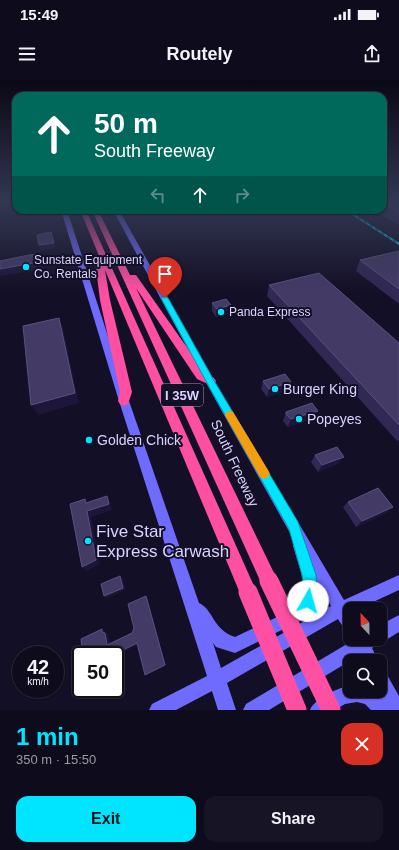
<!DOCTYPE html>
<html lang="en">
<head>
<meta charset="utf-8">
<style>
  :root { --surface:#0e0b1c; --page:#171425; --text:#f1f3f6; --muted:#9b9ba3; --line:#2e2b3b; --accent:#00e5ff }
  body { margin:0; font-family:Helvetica,sans-serif; background:var(--page); color:var(--text); height:100vh; display:flex; flex-direction:column; font-size:15px; white-space:nowrap }
  * { box-sizing:border-box; margin:0 }
  p { font-size:13px; color:var(--muted) }
  .icon { flex:none; width:22px; height:22px; fill:none; stroke:currentColor; stroke-width:2; stroke-linecap:round; stroke-linejoin:round }
  .map { position:relative; height:630px; overflow:hidden }
  .drawer { display:flex; flex-direction:column; background:var(--surface); flex:1 }
  .drawer>* { flex:none }
  .banner { position:absolute; left:12px; top:12px; width:375px; height:122px; border-radius:12px; box-shadow:0 1px 3px #0004,0 0 0 1px var(--line); background:#00695c; color:#fff; overflow:hidden }
  .needle { width:26px; rotate:338deg }
  .tools { position:absolute; left:343px; top:522px; display:grid; gap:8px }
  .tools a { display:grid; place-items:center; width:44px; height:44px; border-radius:8px; background:var(--surface); box-shadow:0 1px 3px #0004,0 0 0 1px var(--line); font-size:20px }
  .speed { position:absolute; left:12px; top:566px; display:flex; gap:8px; font-size:20px; font-weight:700; text-align:center }
  .speed>* { display:grid; place-content:center; width:52px; height:52px; border-radius:50%; background:var(--surface); box-shadow:0 1px 3px #0004,0 0 0 1px var(--line); line-height:1 }
  .speed small { font-size:10px; font-weight:400 }
  .speed .limit { border:2px solid #111; border-radius:6px; background:#fff; color:#111 }
  .pin { position:absolute; display:grid; place-items:center; width:34px; height:34px; color:#fff; margin:-41px -17px; border-radius:50% 50% 50% 0; rotate:-45deg; box-shadow:0 0 4px #0007 }
  .pin .icon { rotate:45deg }
  .me { position:absolute; width:44px; margin:-22px; rotate:7deg; stroke-linejoin:round; filter:drop-shadow(0 0 3px #0008) }
  .turn { display:flex; align-items:center; gap:14px; height:84px; padding:0 16px; font-size:18px }
  .turn .icon { width:52px; height:52px; stroke-width:2.5 }
  .turn b { display:block; font-size:28px; line-height:34px }
  .lanes { display:flex; align-items:center; height:38px; padding:0 16px; background:#0003; justify-content:center; gap:20px; direction:ltr }
  .lanes .off { opacity:.35 }
  .round { display:grid; place-items:center; flex:none; width:42px; height:42px; border-radius:12px; background:var(--page) }
  .summary { display:flex; align-items:center; justify-content:space-between; height:68px; padding:0 16px }
  h1 { font-size:24px; font-weight:700; line-height:30px; color:var(--accent) }
  .primary-button { display:flex; gap:8px; margin-top:auto; padding:8px 16px }
  .primary-button a { flex:1; height:46px; border-radius:12px; background:var(--accent); color:#111; font-size:16px; font-weight:700; line-height:46px; text-align:center }
  .primary-button a+a { background:var(--page); color:var(--text) }
  .status { display:flex; justify-content:space-between; align-items:center; height:28px; padding:0 20px; background:var(--surface); direction:ltr }
  .status svg { height:11px; fill:currentColor }
  header { display:flex; justify-content:space-between; align-items:center; height:52px; padding:0 16px; background:var(--surface); font-size:18px; font-weight:700 }
  .map>svg:first-child { display:block }
  .lines { fill:none; stroke-linecap:round; stroke-linejoin:round }
  .secondary { fill:#6f6bff; fill-rule:evenodd }
  .highway { fill:#ff4fa3; fill-rule:evenodd }
  .rail-casing { stroke:#00e5ff; stroke-width:2 }
  .rail { stroke:#130f26; stroke-width:1; stroke-dasharray:3.5; stroke-linecap:butt }
  .highway-bridge { stroke:#ff4fa3; stroke-width:19 }
  .wall { fill:#312854 }
  .shaded-wall { fill:#1d163a }
  .building { fill:#433a66; stroke:#5a527e }
  .route { fill:#00e5ff; stroke:#0095a6 }
  .slow { fill:#f59e0b }
  .poi-dot { fill:#00e5ff; stroke:#130f26; stroke-width:1.5 }
  .labels { text-anchor:middle; dominant-baseline:central; stroke-width:4; stroke-linejoin:round; paint-order:stroke }
  .far-poi-label { font-size:12px; fill:#d9d4ff; stroke:#130f26; text-anchor:start }
  .shield { fill:#130f26; stroke:#9e99be; stroke-width:1 }
  .shield-label { font-size:13px; font-weight:bold; fill:#d9d4ff }
  .poi-label { font-size:14px; fill:#d9d4ff; stroke:#130f26; text-anchor:start }
  .street-label { font-size:14px; fill:#d9d4ff; stroke:#130f26 }
  .near-poi-label { font-size:17px; fill:#d9d4ff; stroke:#130f26; text-anchor:start }
</style>
</head>
<body>
<div class="status"><b>15:49</b><svg viewBox="0 0 49 12"><path d="M0 12V9h3v3zM5 12V6h3v6zM10 12V3h3v9zM15 12V0h3v12zM26 1h20v11H26zM47 4h2v5h-2z"/></svg></div>
<header><svg class="icon" aria-label="menu" viewBox="0 0 24 24"><path d="M4 6h16M4 12h16M4 18h16"/></svg>Routely<svg class="icon" aria-label="share" viewBox="0 0 24 24"><path d="M12 15V3M7 8l5-5 5 5M5 13v7h14v-7"/></svg></header>
<div class="map">
<svg width="399" height="630" viewBox="0 0 399 630">
  <rect width="100%" height="100%" fill="#130f26"/>
  <g class="lines">
    <path class="secondary" d="M61,130H67L129,321L199,523C213,529 213,550 235,557L296,528C309,505 300,490 293,466L295,462L205,301L113,130H119L213,298L344,520L399,495V510L358,529H350V553L345,550L338,539L227,603L236,630H218L212,611L176,630H149L152,624L207,596L119,321ZM317,502L331,526L221,588L213,563L216,567L235,573L306,538L315,521L318,509Z
      M399,535V552L386,560L378,561L377,565L372,568L378,581H361L358,576L269,630H243L246,624L352,561L351,559H380V545Z
      M380,591L386,593L399,616V630H371L365,624L357,622L345,624L335,630H310C316,617 337,609 350,605V611H375L378,613L377,611H380Z"/>
    <path class="highway" d="M80,130H86L254,506L257,512L254,518L248,521L242,518L105,190L110,220L132,312L128,324L124,326L120,324L118,321L120,312L100,220L95,180L100,178Z
      M92,130H98L130,195H136L205,293L214,298L216,301L214,304L210,305L197,299L136,208L275,495L278,501L275,507L269,510L263,507Z"/>
    <g class="rail-casing">
      <path id="rail" d="M346,130L399,164"/>
    </g>
    <use href="#rail" class="rail"/>
    <path class="highway-bridge" d="M269,501L331,630
      M248,512L297,630"/>
  </g>
  <path class="wall" d="M383,123H399V145L374,130H383Z
    M399,171V224L356,191L360,180Z
    M269,205L399,263V360L397,361L267,216Z
    M212,223L230,233L216,237L212,231Z
    M263,301L289,310L267,317L261,309Z
    M286,332L314,338L288,347L283,341Z
    M315,375L339,383L318,392L311,382Z
    M348,422L393,427L386,433L356,447L343,427Z"/>
  <path class="shaded-wall" d="M161,130H173L161,132Z
    M51,152L56,168L41,171L39,165Z
    M38,174L41,181L42,189L0,196V189Z
    M231,225L230,233L216,237L217,229Z
    M59,238L63,248L79,323L38,335L31,325Z
    M291,302L289,310L267,317L269,309Z
    M318,331L314,338L288,347L291,339Z
    M344,377L339,383L318,392L322,385Z
    M107,416L110,422L112,430L91,437L100,484L87,491L82,487L87,431Z
    M393,427L386,433L356,447L362,441Z
    M120,496L123,498L125,510L107,518L104,516Z
    M146,516L147,517L166,585L145,595Z
    M102,549L104,550L105,553L102,552Z
    M105,553L108,554L110,565H107Z
    M137,563L139,564L115,576V575H113Z"/>
  <path class="building" d="M383,123H399V133L383,124Z
    M51,152L54,163L39,165L37,155Z
    M399,171V209L360,180Z
    M38,174L39,182L0,189V181L29,175Z
    M319,193L399,263V345L269,205Z
    M226,219L231,225L217,229L212,223Z
    M59,238L75,313L31,325L23,246Z
    M285,294L291,302L269,309L263,301Z
    M312,323L318,331L291,339L286,334V332Z
    M337,367L344,377L322,385L315,375Z
    M378,408L393,427L362,441L348,422Z
    M107,416L109,424L87,431L96,480L82,487L70,424L85,419L86,423Z
    M120,496L123,508L104,516L101,504Z
    M146,516L165,585L145,595L137,563L113,575H83L81,559L102,549V552L105,553L107,565L132,553L134,548L128,524Z"/>
  <linearGradient id="sky" x2="0" y2="1"><stop stop-color="#0a0815"/><stop offset="0.58" stop-color="#333752"/><stop offset="1" stop-color="#333752" stop-opacity="0"/></linearGradient>
  <rect width="399" height="211" fill="url(#sky)"/>
  <path class="route" d="M165,216L168,218L213,299L298,442L316,495L317,509L312,526L308,528L303,526L301,521L304,509L302,495L289,449L207,303L161,218Z"/>
  <path class="slow" d="M230,331L233,332L268,390L270,394L268,397L264,399L260,397L225,335L226,332Z"/>
  <g class="poi-dot">
    <circle cx="26" cy="187" r="4"/>
    <circle cx="221" cy="232" r="4"/>
    <circle cx="275" cy="309" r="4"/>
    <circle cx="299" cy="339" r="4"/>
    <circle cx="89" cy="360" r="4"/>
    <circle cx="88" cy="461" r="4"/>
  </g>
  <g class="labels">
    <g class="far-poi-label">
      <text x="34" y="180">Sunstate Equipment<tspan x="34" dy="14">Co. Rentals</tspan></text>
      <text x="229" y="232">Panda Express</text>
    </g>
    <rect class="shield" x="161" y="304" width="42" height="22" rx="3"/>
    <g class="shield-label">
      <text x="182" y="315">I 35W</text>
    </g>
    <g class="poi-label">
      <text x="283" y="309">Burger King</text>
      <text x="307" y="339">Popeyes</text>
      <text x="97" y="360">Golden Chick</text>
    </g>
    <g class="street-label">
      <text transform="translate(235 383) rotate(65)">South Freeway</text>
    </g>
    <g class="near-poi-label">
      <text x="96" y="451">Five Star<tspan x="96" dy="20">Express Carwash</tspan></text>
    </g>
  </g>
</svg>
<div class="tools">
<a><svg class="needle" viewBox="-14 -14 28 28"><path d="M0-13l5 13h-10z" fill="#e53935"/><path d="M0 13l5-13h-10z" fill="#9b9ba3"/></svg></a>
<a><svg class="icon" aria-label="search" viewBox="0 0 24 24"><circle cx="10" cy="10" r="6"/><path d="M15 15l6 6"/></svg></a>
</div>
<div class="speed"><div>42<small>km/h</small></div><div class="limit">50</div></div>
<div class="pin" style="left:165px;top:218px;background:#d93025"><svg class="icon" aria-label="arrive" viewBox="0 0 24 24"><path d="M6 21V4h12l-3 4 3 4H6"/></svg></div>
<svg class="me" style="left:308px;top:521px" viewBox="-20 -20 40 40"><circle r="19" fill="#fff"/><path d="M0-13L10 11 0 6-10 11z" fill="#00e5ff"/></svg>
<div class="banner">
<div class="turn"><svg class="icon" aria-label="ahead" viewBox="0 0 24 24"><path d="M12 20V5M6 11l6-6 6 6"/></svg><div><b>50 m</b>South Freeway</div></div>
<div class="lanes"><svg class="icon off" aria-label="left" viewBox="0 0 24 24"><path d="M17 20v-9H6M10 6l-5 5 5 5"/></svg><svg class="icon" aria-label="ahead" viewBox="0 0 24 24"><path d="M12 20V5M6 11l6-6 6 6"/></svg><svg class="icon off" aria-label="right" viewBox="0 0 24 24"><path d="M7 20v-9h11M14 6l5 5-5 5"/></svg></div>
</div>
</div>
<section class="drawer">
<div class="summary"><div><h1>1 min</h1><p>350 m · 15:50</p></div><a class="round" style="background:#d93025;color:#fff"><svg class="icon" aria-label="close" viewBox="0 0 24 24"><path d="M6 6l12 12M18 6L6 18"/></svg></a></div>
<div class="primary-button"><a>Exit</a><a>Share</a></div>
</section>
</body>
</html>
